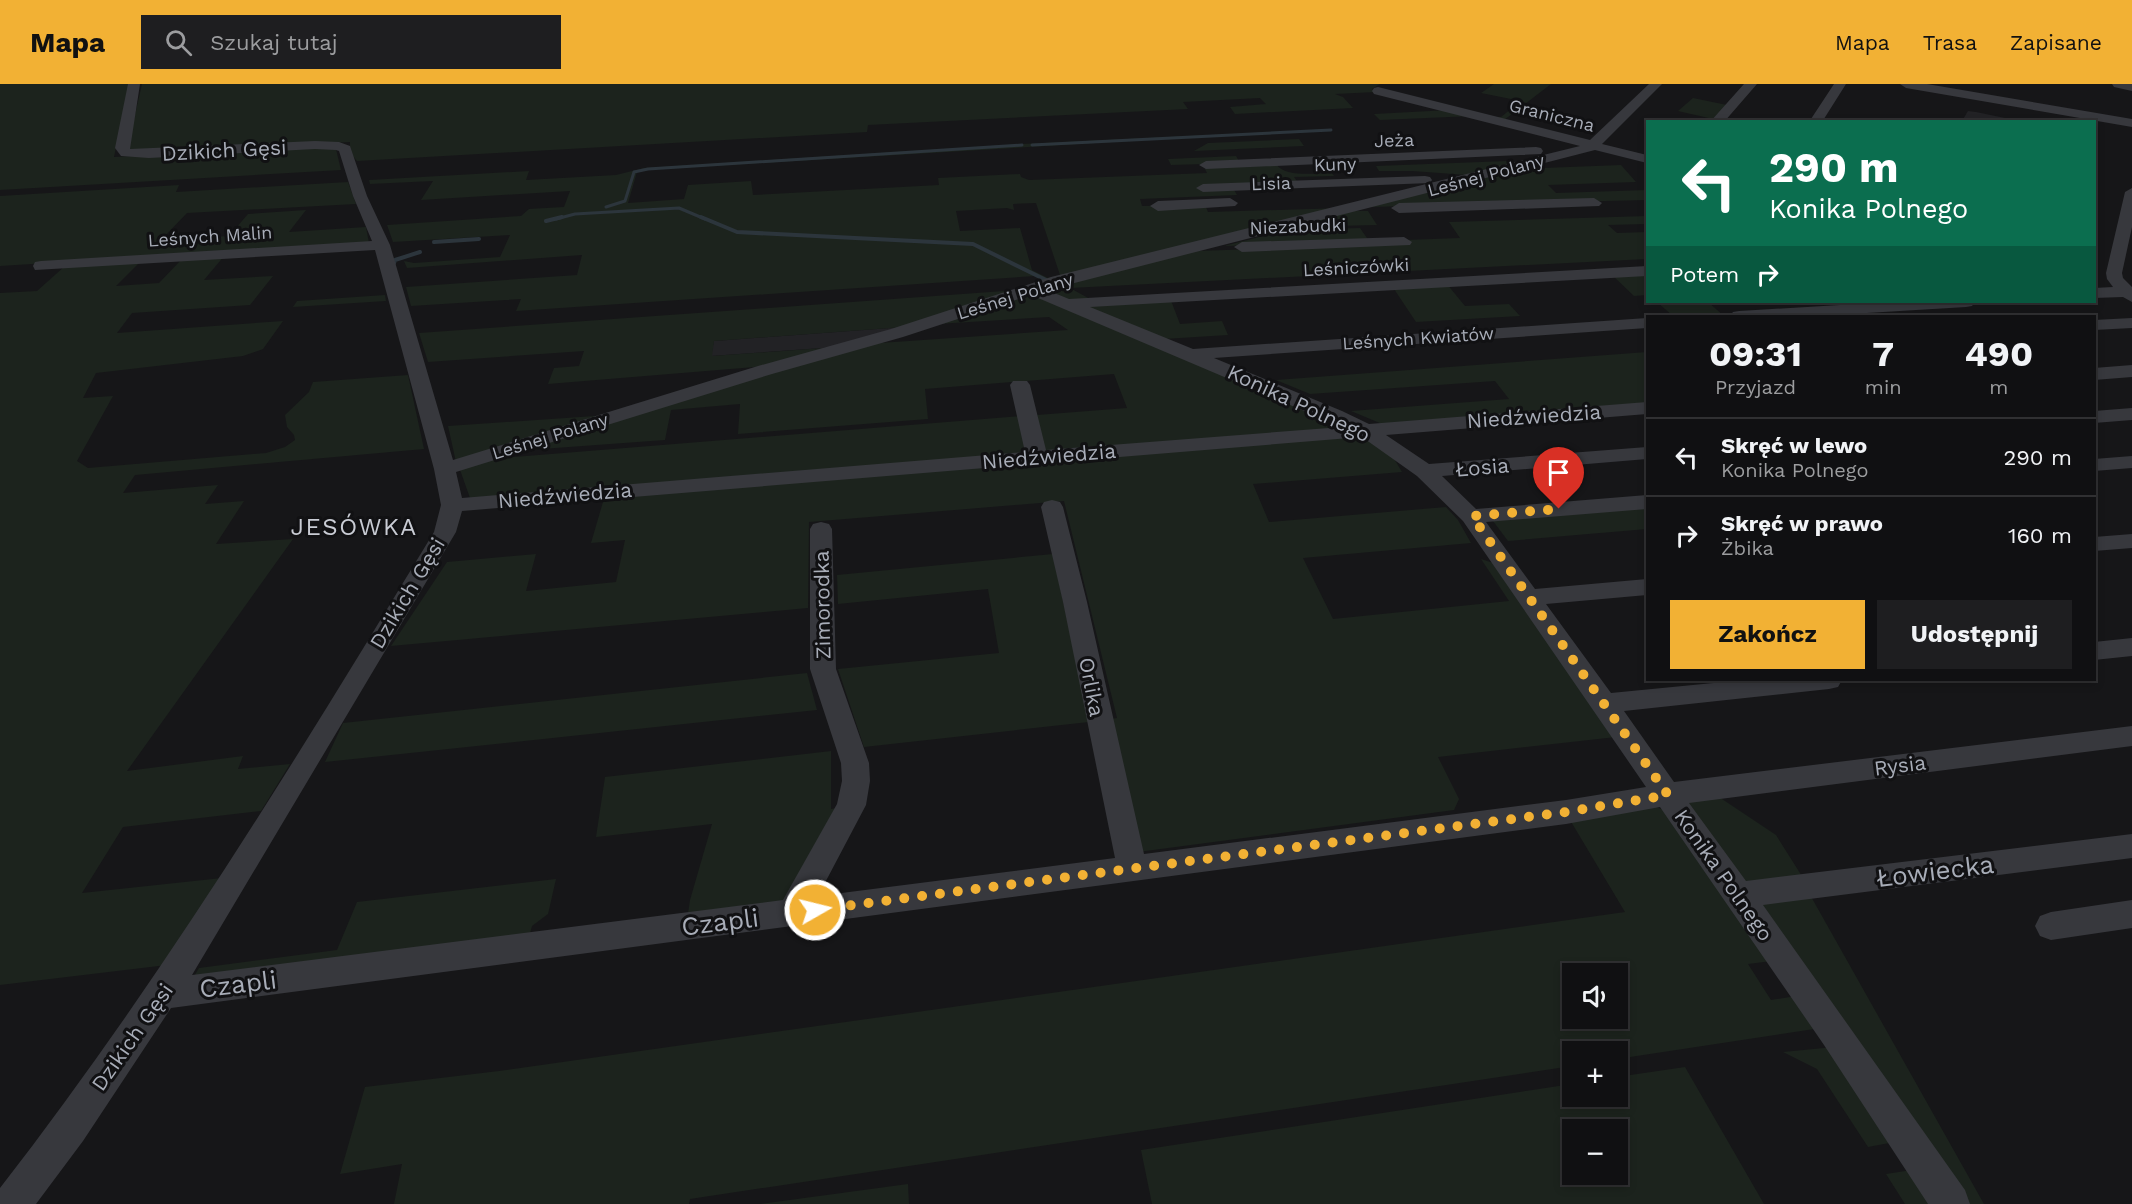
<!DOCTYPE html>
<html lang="pl">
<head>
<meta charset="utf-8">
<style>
  :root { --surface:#101012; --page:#1e1e20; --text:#f1f3f6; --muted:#9c9d9f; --line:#303032; --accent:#f2b134 }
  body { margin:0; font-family:"Work Sans",sans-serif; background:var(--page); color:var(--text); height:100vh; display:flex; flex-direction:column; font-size:22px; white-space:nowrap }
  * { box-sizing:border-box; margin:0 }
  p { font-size:20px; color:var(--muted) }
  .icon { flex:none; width:33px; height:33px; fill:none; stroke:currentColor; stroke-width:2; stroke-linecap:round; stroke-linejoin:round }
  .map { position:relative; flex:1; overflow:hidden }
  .panel { position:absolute; left:1646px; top:231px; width:450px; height:366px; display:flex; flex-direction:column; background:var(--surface); border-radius:0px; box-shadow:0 3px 9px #0003,0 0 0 2px var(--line) }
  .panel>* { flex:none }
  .top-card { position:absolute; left:1646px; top:36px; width:450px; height:183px; border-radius:0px; box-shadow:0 3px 9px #0003,0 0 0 2px var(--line); background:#0b6e4f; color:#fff; overflow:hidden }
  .fabs { position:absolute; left:1562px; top:879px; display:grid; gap:12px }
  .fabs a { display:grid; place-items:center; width:66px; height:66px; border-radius:0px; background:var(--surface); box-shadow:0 3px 9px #0003,0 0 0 2px var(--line); font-size:30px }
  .pin { position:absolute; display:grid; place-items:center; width:51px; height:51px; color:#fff; margin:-62px -26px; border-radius:50% 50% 50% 0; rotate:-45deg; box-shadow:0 0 6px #0007 }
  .pin .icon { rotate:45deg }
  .me { position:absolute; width:66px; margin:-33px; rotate:82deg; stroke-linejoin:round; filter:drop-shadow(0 0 4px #0008) }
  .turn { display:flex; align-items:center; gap:21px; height:126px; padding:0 24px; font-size:27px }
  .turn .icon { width:78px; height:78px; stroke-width:2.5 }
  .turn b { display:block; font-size:42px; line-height:51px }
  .then { display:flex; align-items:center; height:57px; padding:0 24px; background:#0003; gap:12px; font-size:22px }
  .eta { display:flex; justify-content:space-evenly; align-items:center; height:102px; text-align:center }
  .eta b { font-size:36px; font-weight:700; line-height:42px }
  .primary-button { display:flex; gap:12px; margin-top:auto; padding:12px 24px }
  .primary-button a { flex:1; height:69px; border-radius:0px; background:var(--accent); color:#111; font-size:24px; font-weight:700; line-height:69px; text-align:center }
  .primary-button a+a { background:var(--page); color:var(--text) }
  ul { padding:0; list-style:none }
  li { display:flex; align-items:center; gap:18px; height:78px; padding:0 24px; border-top:2px solid var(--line) }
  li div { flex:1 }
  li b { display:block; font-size:22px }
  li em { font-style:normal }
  header { display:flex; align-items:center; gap:36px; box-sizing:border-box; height:84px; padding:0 30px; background:var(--accent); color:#111 }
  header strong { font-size:28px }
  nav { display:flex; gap:33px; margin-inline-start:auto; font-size:21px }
  .search { width:420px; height:54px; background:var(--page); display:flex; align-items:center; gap:15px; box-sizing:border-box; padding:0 21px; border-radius:0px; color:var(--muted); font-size:22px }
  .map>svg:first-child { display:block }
  .built { fill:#222225 }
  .green { fill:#1c231d; fill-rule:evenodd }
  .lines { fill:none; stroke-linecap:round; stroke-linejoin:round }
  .stream-far1 { stroke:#2c353c; stroke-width:3 }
  .stream { stroke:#2c353c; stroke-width:4 }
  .minor { fill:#37383d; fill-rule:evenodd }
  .route { stroke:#f2b134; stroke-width:10; stroke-dasharray:0 18 }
  .labels { text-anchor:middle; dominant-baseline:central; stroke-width:6; stroke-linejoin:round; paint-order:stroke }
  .far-street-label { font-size:18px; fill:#a8adb8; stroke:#111113 }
  .street-label { font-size:21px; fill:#a8adb8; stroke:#111113 }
  .quarter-label { font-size:24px; letter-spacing:1.5px; fill:#c9ccd4; stroke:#111113 }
  .near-street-label { font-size:26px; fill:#a8adb8; stroke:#111113 }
</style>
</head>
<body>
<header>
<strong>Mapa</strong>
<div class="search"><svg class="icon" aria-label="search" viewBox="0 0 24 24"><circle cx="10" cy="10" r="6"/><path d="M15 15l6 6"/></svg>Szukaj tutaj</div>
<nav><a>Mapa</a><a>Trasa</a><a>Zapisane</a></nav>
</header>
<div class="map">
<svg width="2132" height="1120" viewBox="0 0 2132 1120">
  <rect width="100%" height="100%" fill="#161618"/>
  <path class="built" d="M1968,27L1976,28L2010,35L2009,37H1962Z
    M904,243L837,263L711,272L714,257Z"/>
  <path class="green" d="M0,0H129L114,73L329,63L336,65L341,86L0,106Z
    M142,0H1380L1372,5L1376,8L1335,10L1343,13L1353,24L1235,30L1230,23L1266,20L1260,14L1183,18L1188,25L868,41L867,48L357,77L350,69V58L149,68L127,66Z
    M1494,0H1551L1504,36L1494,33H1501L1521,17L1481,9Z
    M1693,14L1727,21L1713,35L1678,27Z
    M1449,26L1473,32L1380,36L1374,30Z
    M1332,45L643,86L637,88L628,119L684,115L688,101L751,97L753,111L939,101L938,94L1020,90L1021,93L1029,96L1207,89L1204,83L1276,80C1285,94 1317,89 1332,89L1334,92L1294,93L1299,100L1233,104L1237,111L1140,115L1142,122L1205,121L1208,128L1344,124L1061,194L1036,119L1013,120L1014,126L1007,124L956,127L960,147L1020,144L1032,186L1052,196L1045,198L1035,192L516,227L521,215L411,222L406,203L577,191L582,171L407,184L404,177L414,179L500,173L510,151L393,158L387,141L521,132L529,125L564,123L570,107L421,116L433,97L370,100L369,96L529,87L526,96L616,91L644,84L1022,60Z
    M1299,55L1304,62L1194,67L1208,59Z
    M1236,72L1240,79L1171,81L1168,75Z
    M1507,77L1510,81L1467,91L1412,87H1379L1376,82Z
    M1621,81L1636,98L1548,101L1556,109L1647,106V116L1368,123L1519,85Z
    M348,98L356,120L187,129L161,156L229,152L248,130L306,126L289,148L366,143L369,159L0,182V112L179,101L176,108Z
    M1346,127H1368L1377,141L1293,143Z
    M1647,132V140L1608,141L1617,149L1647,148V175L1070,204L1090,215H1066L1049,206L1051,201L1196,167L1407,160L1405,156L1460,154L1449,138Z
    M1360,144L1369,157L1224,162L1287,146Z
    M225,171L204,196L273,192L250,221L132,229L117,249L283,237L263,265L243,272L96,289L83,314L113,312L77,377L88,384L266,369L285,363L295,356L294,351L287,343L285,331L309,308L313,298L408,291L424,365L135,391L123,409L218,401L205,420L244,417L216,460L293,455L127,687L243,672L238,685L290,680L261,727L123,743L82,809L222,794L167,881L0,901V209L37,207L65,182L141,177L116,202L159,199L183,174Z
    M1647,189V211L1634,212L1612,191Z
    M1446,199L1465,222L1509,220L1520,232L1416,238L1392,202Z
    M1019,206L904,243L714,257L712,272L837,263L767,282L548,300L554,284L579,282L584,267L428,278L419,249Z
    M1020,210H1035L1348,345L1043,368L1037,331L1127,324L1114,290L925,305L928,335L738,350L740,320L671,326L665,356L514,367L865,260L1068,246L1049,233L937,240Z
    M385,211L386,217L293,223L297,217Z
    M1170,214L1180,240L1222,237L1228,251L1164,255L1081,220Z
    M1657,218H1708L1724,232H1673Z
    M1647,268V321L1387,342L1351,327L1509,315L1495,297L1310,310L1276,296Z
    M609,331L456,378L448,342Z
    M1021,332L1026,369L470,414L459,383L491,375Z
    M1361,349L1390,368L1402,388L1253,400L1269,438L1446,423L1458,436L1471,459L1303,474L1333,535L1509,517L1481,475L1493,479L1616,653L1438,673L1459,715L1454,726L1138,768L1105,636L1117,634L1064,417L809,438L808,524L391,562L447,478L536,470L526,507L616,498L625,456L591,459L605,411Z
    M1647,420V445L1508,457L1490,433Z
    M1053,470L1089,638L864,663L838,585L999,569L988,505L838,520L837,491Z
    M807,589L817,626L325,678L343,639Z
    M831,667V725L838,724L790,818L687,836L690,816L712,740L596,753L605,693Z
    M1713,709L1776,751L1805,797L1747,800L1689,731L1687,713Z
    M1653,722L1667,727L1772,877L1748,880L1771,916L1796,912L1821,944L1617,975V968H1572V982L690,1115L689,1120H394L402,1080L340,1090L365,1003L499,987L1625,828L1570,736ZM1572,890H1617V934H1572Z
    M556,795L548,830L532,842L528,856L190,899L199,884L337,866L357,818Z
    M1809,809L1984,1120H1969L1761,820Z
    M1834,963L1900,1057L1868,1063L1817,985L1783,968Z
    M1685,983L1764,1120H1152L1141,1066L1572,1000V1012H1617V993ZM1572,1046H1617V1090H1572Z
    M1918,1085L1943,1120H1905L1886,1090Z
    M908,1100L909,1120H760Z"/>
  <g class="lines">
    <path class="stream-far1" d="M1032,61L1331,46
      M606,123L625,117L634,88L648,85L1022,61
      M556,135L575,130L679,124L705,135"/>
    <path class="stream" d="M701,133L737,148L973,160L1046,196
      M546,137L562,133
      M434,158L479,155
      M394,179L395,176L420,168"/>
    <path class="minor" d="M128,0H140L130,65L315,57L339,58L350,62L367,112L390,161L453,376L758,282L891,245L1051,193L1580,62L1374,10L1372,7L1374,4L1378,3L1590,56L1649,0H1662L1602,60L1647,71V79L1595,66L1047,206L1069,215L1647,182V192L1090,223L1193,265L1647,234V244L1214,274L1342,327L1369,340L1647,318V330L1386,351L1429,380L1647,363V375L1442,392L1476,425L1647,411V425L1486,438L1535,505L1647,495V511L1546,520L1611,609L1744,596H1842L1838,603L1829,605L1624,627L1674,698L2132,642V662L1689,719L1746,797L2132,750V774L1763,821L1965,1106L1970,1120H1928L1824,961L1660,723L1566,740L171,924L83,1057L36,1120H0V1104C161,897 298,672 434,448L441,421L434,385L375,166L35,186L33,182L35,178L41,177L372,157L353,112L339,67L336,66L315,65L149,74L121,72L115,64ZM1031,211L1342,343L1046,366L1030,301L1027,297H1013L1010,301L1025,368L462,414L456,388L772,290L903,253ZM1362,353L1417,392L1463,437L1646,703L1566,716L1144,770L1087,518L1063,423L1060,418L1052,416L1044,418L1041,423L1063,518L1115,774L818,812L866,721L870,697L869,679L836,585L832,445L829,440L821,438L813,440L810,445V585L841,679L842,697L837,720L783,816L192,891L456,448L462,427Z
      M1744,0H1757L1724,38H1710Z
      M1834,0H1846L1822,38H1809Z
      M1900,0H1927L2132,35V43L1906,4Z
      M2112,0H2132V7L2114,3Z
      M1536,63L1541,64L1543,67L1541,70L1206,85L1199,81L1206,77Z
      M1425,92L1430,93L1432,96L1430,99L1203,108L1196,104L1203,100Z
      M2132,104V143L2122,189L2123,194L2132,203V218L2123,213L2094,214V204L2113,203L2107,195L2106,189L2125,108Z
      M1230,114L1238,119L1235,122L1158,127L1150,122L1158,117Z
      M1594,114L1602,119L1599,122L1399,129L1391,124L1399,119Z
      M1404,153L1412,158L1410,161L1242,168L1234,163L1242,158Z
      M1889,218H1975L1972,222L1966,223L1817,232H1730L1733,228L1739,227Z
      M2132,234V244L2094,246V236Z
      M2132,281V293L2094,296V284Z
      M2132,324V336L2094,339V327Z
      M2132,372V384L2094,387V375Z
      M2132,450V464L2094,467V453Z
      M2132,554V572L2094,576V558Z
      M2132,816V844L2051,856L2040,852L2035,842L2040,832L2051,828Z"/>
  </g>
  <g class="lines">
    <path class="route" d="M815,826L1566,728L1668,711L1472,432L1559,425"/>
  </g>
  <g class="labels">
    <g class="far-street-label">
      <text transform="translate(1552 31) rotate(14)">Graniczna</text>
      <text transform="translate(1394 56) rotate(-2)">Jeża</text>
      <text transform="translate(1335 80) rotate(-2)">Kuny</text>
      <text transform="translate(1486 91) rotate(-15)">Leśnej Polany</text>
      <text transform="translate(1271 99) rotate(-2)">Lisia</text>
      <text transform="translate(1298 142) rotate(-2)">Niezabudki</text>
      <text transform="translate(210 152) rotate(-4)">Leśnych Malin</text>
      <text transform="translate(1356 183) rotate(-3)">Leśniczówki</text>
      <text transform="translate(1015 212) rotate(-17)">Leśnej Polany</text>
      <text transform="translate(1418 254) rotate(-4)">Leśnych Kwiatów</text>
      <text transform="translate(550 352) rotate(-17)">Leśnej Polany</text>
    </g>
    <g class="street-label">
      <text transform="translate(224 66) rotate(-3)">Dzikich Gęsi</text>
      <text transform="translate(1299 319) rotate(25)">Konika Polnego</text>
      <text transform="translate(1534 332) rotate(-4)">Niedźwiedzia</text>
      <text transform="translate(1049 372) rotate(-5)">Niedźwiedzia</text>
      <text transform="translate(1482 383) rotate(-5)">Łosia</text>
      <text transform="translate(565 411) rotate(-5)">Niedźwiedzia</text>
      <text transform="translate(407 509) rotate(-59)">Dzikich Gęsi</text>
      <text transform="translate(822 521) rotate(-91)">Zimorodka</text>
      <text transform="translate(1092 603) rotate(79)">Orlika</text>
      <text transform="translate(1900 681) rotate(-7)">Rysia</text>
      <text transform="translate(1724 791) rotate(55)">Konika Polnego</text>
      <text transform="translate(132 953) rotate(-55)">Dzikich Gęsi</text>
    </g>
    <g class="quarter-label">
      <text x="354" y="443">JESÓWKA</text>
    </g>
    <g class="near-street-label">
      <text transform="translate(1935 787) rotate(-7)">Łowiecka</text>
      <text transform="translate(720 838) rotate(-7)">Czapli</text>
      <text transform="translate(238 900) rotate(-7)">Czapli</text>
    </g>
  </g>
</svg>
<div class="fabs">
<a><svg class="icon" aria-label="sound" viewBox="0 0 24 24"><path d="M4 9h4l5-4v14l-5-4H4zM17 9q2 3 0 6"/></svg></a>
<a>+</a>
<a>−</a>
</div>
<div class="pin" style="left:1559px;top:425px;background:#d93025"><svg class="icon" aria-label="arrive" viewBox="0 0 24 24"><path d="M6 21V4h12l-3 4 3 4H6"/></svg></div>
<svg class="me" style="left:815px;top:826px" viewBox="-20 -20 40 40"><circle r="17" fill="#f2b134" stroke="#fff" stroke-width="3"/><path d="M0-11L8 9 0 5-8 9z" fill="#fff"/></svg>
<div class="top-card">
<div class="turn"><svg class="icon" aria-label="left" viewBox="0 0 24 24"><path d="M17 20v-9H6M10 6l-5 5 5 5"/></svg><div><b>290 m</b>Konika Polnego</div></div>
<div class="then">Potem<svg class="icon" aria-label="right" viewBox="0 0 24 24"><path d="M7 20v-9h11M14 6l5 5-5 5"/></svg></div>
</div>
<section class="panel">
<div class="eta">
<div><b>09:31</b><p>Przyjazd</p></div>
<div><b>7</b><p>min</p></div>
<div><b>490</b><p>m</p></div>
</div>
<ul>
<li><svg class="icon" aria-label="left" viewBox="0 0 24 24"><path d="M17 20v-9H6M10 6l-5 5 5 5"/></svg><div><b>Skręć w lewo</b><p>Konika Polnego</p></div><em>290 m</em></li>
<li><svg class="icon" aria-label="right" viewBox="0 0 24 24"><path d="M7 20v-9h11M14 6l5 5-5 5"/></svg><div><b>Skręć w prawo</b><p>Żbika</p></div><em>160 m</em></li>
</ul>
<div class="primary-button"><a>Zakończ</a><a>Udostępnij</a></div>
</section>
</div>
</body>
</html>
